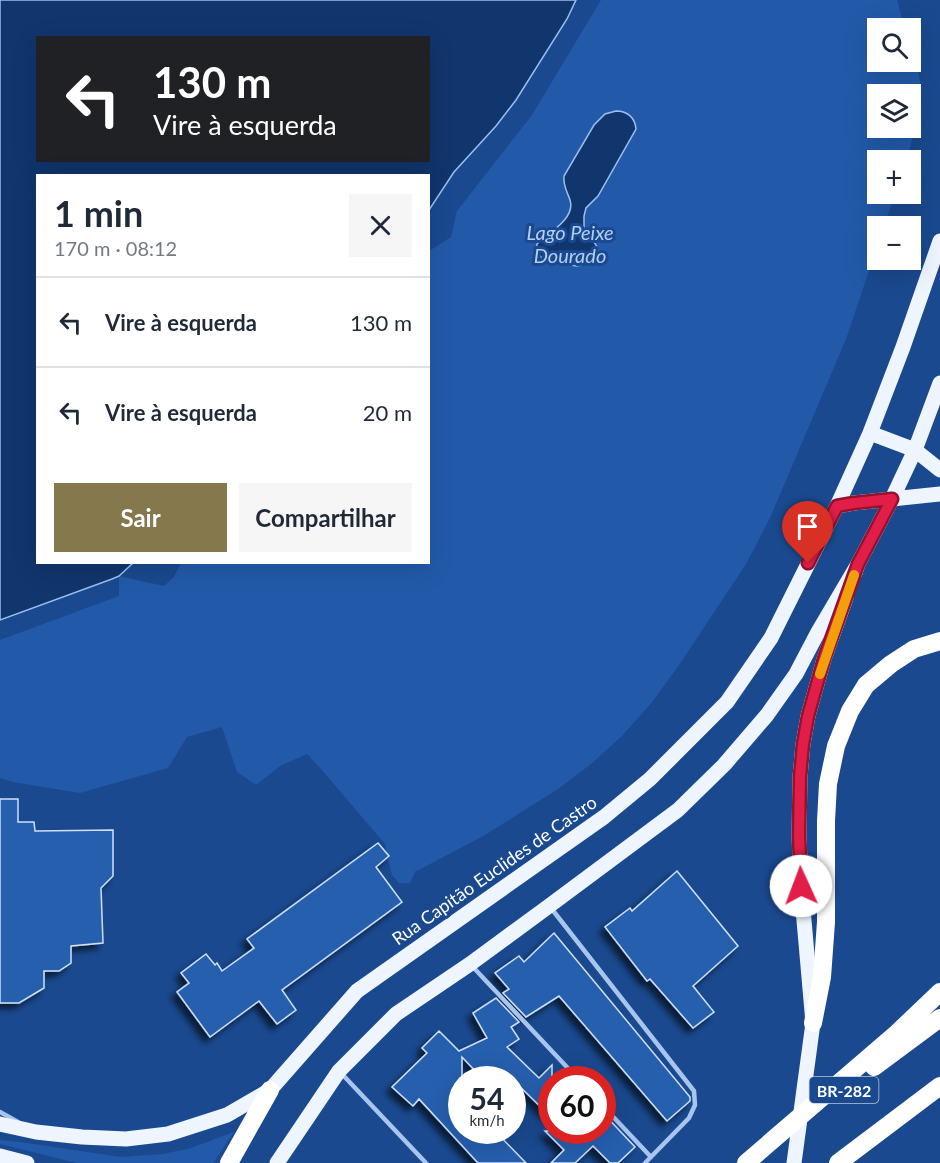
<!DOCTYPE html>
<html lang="pt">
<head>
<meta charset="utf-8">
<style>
  :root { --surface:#fff; --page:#f6f6f7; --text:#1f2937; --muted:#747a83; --line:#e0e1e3; --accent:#84784c }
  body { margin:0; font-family:Lato,sans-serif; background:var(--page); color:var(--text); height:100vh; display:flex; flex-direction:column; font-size:22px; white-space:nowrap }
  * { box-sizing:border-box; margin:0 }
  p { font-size:20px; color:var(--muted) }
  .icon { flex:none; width:33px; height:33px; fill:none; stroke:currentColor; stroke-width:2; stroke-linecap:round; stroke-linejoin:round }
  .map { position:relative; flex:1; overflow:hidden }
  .drawer { position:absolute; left:36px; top:174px; width:394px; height:390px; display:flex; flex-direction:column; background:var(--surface); border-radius:0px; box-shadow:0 6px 24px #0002 }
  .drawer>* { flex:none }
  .hud { position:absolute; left:36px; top:36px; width:394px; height:126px; border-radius:0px; box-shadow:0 6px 24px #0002; background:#202124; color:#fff; overflow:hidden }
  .tools { position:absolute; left:867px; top:18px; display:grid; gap:12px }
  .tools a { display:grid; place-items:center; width:54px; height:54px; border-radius:0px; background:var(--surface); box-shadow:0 6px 24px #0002; font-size:30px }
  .speed { position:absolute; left:448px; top:1066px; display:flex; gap:12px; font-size:30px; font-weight:700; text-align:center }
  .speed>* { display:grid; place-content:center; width:78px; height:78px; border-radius:50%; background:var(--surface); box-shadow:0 6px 24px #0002; line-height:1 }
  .speed small { font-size:15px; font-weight:400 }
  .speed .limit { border:9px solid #d22; background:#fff; color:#111 }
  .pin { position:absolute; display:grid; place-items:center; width:51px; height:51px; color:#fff; margin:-62px -26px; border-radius:50% 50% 50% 0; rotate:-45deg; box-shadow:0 0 6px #0007 }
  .pin .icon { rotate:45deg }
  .me { position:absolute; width:66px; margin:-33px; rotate:358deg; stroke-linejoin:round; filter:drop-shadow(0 0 4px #0008) }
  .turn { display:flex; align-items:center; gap:21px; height:126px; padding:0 18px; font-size:27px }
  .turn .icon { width:78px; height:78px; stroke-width:2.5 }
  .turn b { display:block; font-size:42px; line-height:51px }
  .round { display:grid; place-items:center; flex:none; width:63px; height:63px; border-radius:0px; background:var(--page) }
  .overview { display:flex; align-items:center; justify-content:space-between; height:102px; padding:0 18px }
  h1 { font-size:36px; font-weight:700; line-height:45px }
  .primary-button { display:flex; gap:12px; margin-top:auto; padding:12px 18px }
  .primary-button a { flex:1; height:69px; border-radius:0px; background:var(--accent); color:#fff; font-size:24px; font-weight:700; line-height:69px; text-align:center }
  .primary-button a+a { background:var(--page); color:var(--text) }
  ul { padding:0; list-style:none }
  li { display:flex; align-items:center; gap:18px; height:90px; padding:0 18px; border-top:2px solid var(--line) }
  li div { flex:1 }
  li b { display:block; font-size:22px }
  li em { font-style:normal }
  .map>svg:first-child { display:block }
  .green { fill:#225aa9; fill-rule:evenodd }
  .water { fill:#11356d; stroke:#9abff1; stroke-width:1.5; fill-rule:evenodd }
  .building { fill:#285fae; stroke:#cee0fa; stroke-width:1.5; filter:url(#shadow) }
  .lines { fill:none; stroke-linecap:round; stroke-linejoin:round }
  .lane { stroke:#a7c5ef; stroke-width:4.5 }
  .primary { stroke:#eff5ff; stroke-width:15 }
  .highway { stroke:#fff; stroke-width:18 }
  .route-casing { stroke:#92132f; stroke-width:15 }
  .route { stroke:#e11d48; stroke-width:10 }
  .slow { stroke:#f59e0b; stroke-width:10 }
  .labels { text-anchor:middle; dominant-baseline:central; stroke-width:6; stroke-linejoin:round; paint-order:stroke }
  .shield { fill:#1a498f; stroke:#bac8dd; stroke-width:1.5 }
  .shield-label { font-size:16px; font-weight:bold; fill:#fff }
  .street-label { font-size:18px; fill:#fff; stroke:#1a498f }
  .water-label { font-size:20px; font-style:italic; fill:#b3cff6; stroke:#1a498f }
</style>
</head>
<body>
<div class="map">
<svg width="940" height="1163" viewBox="0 0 940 1163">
  <defs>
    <filter id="shadow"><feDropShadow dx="-5.5" dy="5.5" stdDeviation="3" flood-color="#0009"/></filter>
  </defs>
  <rect width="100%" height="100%" fill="#1a498f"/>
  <path class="green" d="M601,0H897L905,28H878V62H910L911,46C914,59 919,73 921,87C923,106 912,142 906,160H878V194H895L884,226H878L877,247L846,339L770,518L746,564L679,665L653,701L622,736L591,764L558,789L485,835L417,871L416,870L410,883H399L392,875L385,844L321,769L307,754L280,766L256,785L237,772L222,727L187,737L168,768L80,793L13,782L0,778V640L119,596V576L164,586L174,577L181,563L429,562V251L451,237L457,211L532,115ZM878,94H910V128H878Z
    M234,1132L213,1163H77L0,1144V1140L20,1142L121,1157L163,1154L191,1148Z"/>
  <path class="water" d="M0,0H576L567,19L516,100L496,126L454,172L429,210V176H38V562L133,563L119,576L112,579L0,620ZM38,38H429V160H38Z
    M616,111C628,111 635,118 636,129L598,196L586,208L584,216V228L596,245L598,251L596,259L591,262L577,266L544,261C540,256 536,251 537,244C549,233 576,218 570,200C567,191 563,186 564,176L594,125L605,114Z"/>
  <path class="building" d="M0,799H18V822H34L35,831L113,830V876L101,888L103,943L71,946V963L59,971H44V988L19,1003H0Z
    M378,843L389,856L376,867L402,902L282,990L296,1010L277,1024L259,1001L210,1037L177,992L189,983L181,973L206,954L215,965L217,963L222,971L254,948L247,939Z
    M677,871L738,946L693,986L714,1012L693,1028L650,979L647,981L605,927L630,908L632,911Z
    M554,933L690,1097V1101L667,1121L559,996L526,1017L503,993L509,989L495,973L519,956L524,962Z
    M496,998L519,1022L511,1027L519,1039L507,1047L539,1078L552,1065V1118L505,1072L497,1080H484L462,1057V1131H495L526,1163H478L419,1099L413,1106L392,1087L427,1053L422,1048L439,1031L459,1051L487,1038L473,1013Z
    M603,1113L635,1147L618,1163H610L593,1146L575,1163H551L564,1150L545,1131H603Z"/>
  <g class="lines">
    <path class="lane" d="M551,908L694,1091L695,1105L689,1118L645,1163
      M472,966L579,1080
      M341,1073L426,1163
      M603,1106L651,1157
      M0,1112L18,1122"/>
    <path class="primary" d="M870,433L915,450L940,470
      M837,506L854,503L940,494
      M855,573L858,564L892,499L915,450L940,383
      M0,1124L36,1132L82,1137L126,1139L168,1134L227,1115L270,1090L357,991L604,817L650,779L727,702L771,638L837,506L870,433L903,347L940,241
      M0,1156L27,1163
      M277,1163L339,1071L396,1014L470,964L549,906L678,810L724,765L767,715L796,674L818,632L858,564
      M794,1163L813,1023L801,886L799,835L800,777L803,744L808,716L824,659L846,598"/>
    <path class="highway" d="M813,1023L822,977L826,922V821L828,784L836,746L850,711L866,685L891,664L914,649L940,641
      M874,1067L940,1018
      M229,1163L270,1090
      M746,1163L897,1033L940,992
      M838,1163L940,1086"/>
  </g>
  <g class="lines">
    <g class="route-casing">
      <path id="route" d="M801,886L799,835L800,777L803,744L808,716L824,659L858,564L892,499L854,503L837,506L808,563"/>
    </g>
    <use href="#route" class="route"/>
    <path class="slow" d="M820,674L854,575"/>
  </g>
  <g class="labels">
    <rect class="shield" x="809.5" y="1077" width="69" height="26" rx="4.5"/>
    <g class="shield-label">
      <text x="844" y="1090">BR-282</text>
    </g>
    <g class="street-label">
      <text transform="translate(494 870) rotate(-35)">Rua Capitão Euclides de Castro</text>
    </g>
    <g class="water-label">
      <text x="570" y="232">Lago Peixe<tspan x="570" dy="23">Dourado</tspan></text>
    </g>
  </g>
</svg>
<div class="tools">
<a><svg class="icon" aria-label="search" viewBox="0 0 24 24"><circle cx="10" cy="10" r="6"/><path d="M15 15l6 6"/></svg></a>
<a><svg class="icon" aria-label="layers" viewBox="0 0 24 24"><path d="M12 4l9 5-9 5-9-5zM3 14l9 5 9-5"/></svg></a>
<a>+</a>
<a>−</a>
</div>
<div class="speed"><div>54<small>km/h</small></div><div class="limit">60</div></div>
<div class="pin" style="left:808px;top:563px;background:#d93025"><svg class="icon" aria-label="arrive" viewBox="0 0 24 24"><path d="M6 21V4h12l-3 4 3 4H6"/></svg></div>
<svg class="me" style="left:801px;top:886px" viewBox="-20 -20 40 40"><circle r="19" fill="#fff"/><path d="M0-13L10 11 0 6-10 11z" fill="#e11d48"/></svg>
<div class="hud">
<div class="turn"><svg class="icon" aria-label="left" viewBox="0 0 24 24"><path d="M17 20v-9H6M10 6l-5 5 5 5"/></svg><div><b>130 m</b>Vire à esquerda</div></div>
</div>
<section class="drawer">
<div class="overview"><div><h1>1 min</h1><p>170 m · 08:12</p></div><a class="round"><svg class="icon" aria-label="close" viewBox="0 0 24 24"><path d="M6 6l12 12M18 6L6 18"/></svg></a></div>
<ul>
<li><svg class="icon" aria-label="left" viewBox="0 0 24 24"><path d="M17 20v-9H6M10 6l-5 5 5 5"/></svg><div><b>Vire à esquerda</b></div><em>130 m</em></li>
<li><svg class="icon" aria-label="left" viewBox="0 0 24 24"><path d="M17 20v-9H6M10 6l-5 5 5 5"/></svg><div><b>Vire à esquerda</b></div><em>20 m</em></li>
</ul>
<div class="primary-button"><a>Sair</a><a>Compartilhar</a></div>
</section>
</div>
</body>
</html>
